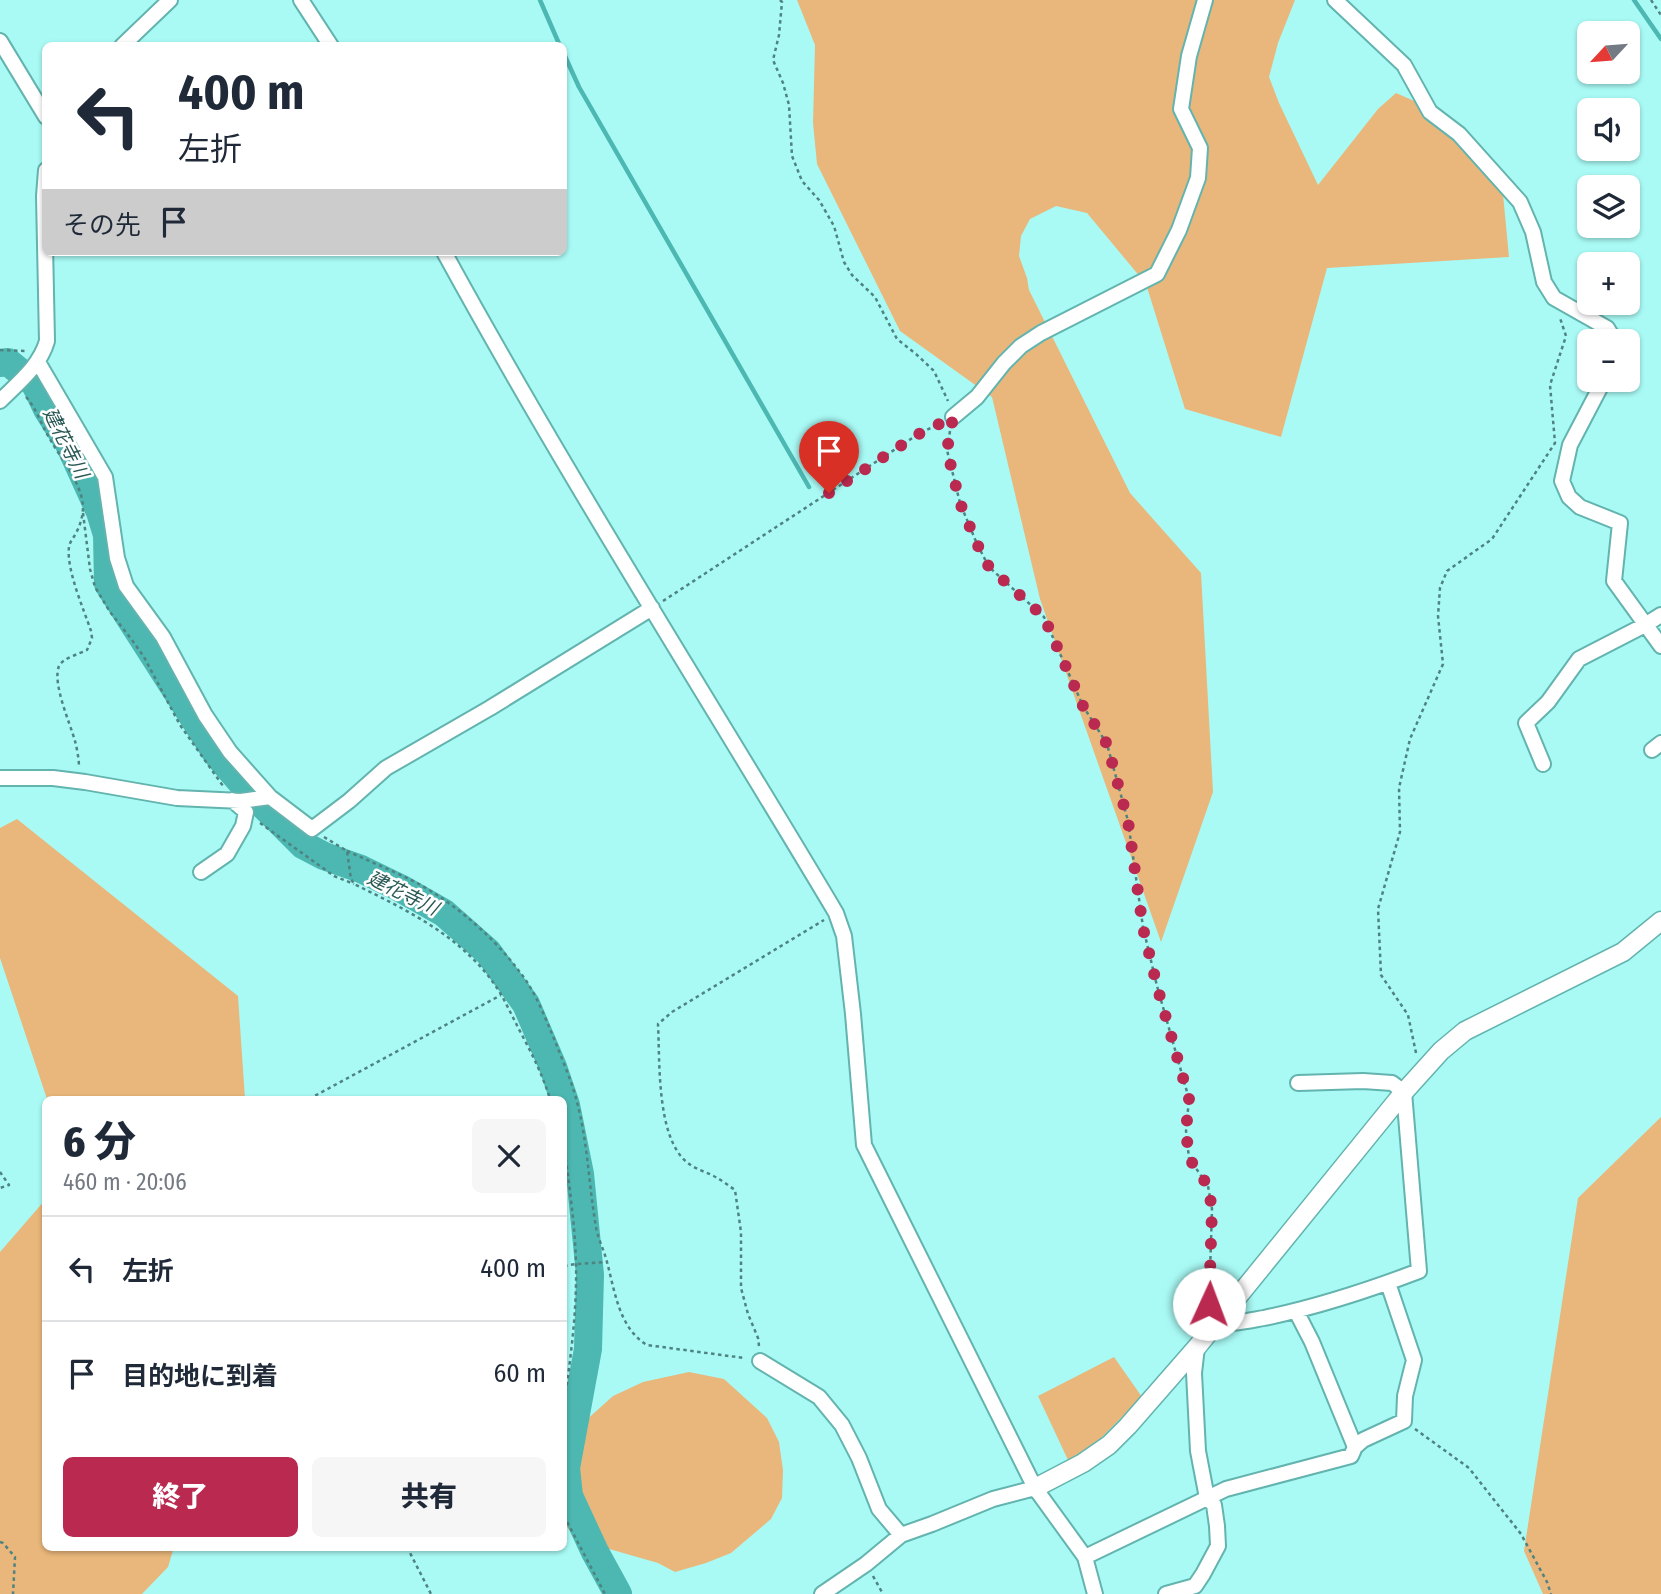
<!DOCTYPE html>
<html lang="ja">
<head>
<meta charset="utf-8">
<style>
  :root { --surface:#fff; --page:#f6f6f7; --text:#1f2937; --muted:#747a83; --line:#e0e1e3; --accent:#b92950 }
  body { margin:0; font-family:"Fira Sans Condensed","Noto Sans JP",sans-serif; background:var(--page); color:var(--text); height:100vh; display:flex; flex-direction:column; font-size:26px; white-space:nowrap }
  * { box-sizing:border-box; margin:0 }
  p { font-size:23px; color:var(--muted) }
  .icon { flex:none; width:38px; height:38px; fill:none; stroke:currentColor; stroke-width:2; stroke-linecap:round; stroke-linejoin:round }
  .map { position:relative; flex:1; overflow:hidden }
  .panel { position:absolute; left:42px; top:1096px; width:525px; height:455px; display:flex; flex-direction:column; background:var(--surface); border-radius:10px; box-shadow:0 2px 5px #0004 }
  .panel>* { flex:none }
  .top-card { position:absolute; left:42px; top:42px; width:525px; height:214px; border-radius:10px; box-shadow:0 2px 5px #0004; background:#fff; color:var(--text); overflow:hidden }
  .needle { width:46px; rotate:244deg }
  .controls { position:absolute; left:1577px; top:21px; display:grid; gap:14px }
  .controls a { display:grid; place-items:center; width:63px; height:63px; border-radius:10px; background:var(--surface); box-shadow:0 2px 5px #0004; font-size:35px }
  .pin { position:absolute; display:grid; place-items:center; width:60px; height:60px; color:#fff; margin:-72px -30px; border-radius:50% 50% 50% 0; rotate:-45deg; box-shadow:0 0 7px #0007 }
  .pin .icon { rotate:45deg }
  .me { position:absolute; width:77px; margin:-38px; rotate:2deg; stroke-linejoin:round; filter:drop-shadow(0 0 5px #0008) }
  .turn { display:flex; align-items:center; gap:24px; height:147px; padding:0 21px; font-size:32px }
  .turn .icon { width:91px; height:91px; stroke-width:2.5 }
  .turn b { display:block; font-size:49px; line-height:60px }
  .then { display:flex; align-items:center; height:66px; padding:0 21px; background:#0003; gap:14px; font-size:26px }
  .round { display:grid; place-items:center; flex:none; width:74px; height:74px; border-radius:10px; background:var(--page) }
  .summary { display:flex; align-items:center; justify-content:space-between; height:119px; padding:0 21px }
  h1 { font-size:42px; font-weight:800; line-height:52px }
  .primary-button { display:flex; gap:14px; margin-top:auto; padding:14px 21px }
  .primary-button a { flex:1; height:80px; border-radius:10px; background:var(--accent); color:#fff; font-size:28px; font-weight:800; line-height:80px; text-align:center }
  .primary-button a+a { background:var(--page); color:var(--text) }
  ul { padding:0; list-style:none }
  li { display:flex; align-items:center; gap:21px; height:105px; padding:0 21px; border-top:2px solid var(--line) }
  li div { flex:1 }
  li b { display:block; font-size:26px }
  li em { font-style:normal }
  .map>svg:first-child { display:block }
  .green { fill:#e9b77b }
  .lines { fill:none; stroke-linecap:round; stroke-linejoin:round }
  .stream { stroke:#4db7b1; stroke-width:4.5 }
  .river { stroke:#4db7b1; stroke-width:28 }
  .minor-casing { stroke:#63b3ae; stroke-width:18 }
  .tertiary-casing { stroke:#63b3ae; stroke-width:21 }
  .path { stroke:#4e8381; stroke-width:2.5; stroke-dasharray:3.5 3.5; stroke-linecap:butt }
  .minor { stroke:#fff; stroke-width:14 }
  .tertiary { stroke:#fff; stroke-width:18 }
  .route { stroke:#b92950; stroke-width:12; stroke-dasharray:0 21.6 }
  .labels { text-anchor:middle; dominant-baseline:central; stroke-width:5; stroke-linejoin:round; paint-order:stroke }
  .water-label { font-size:19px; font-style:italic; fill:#2a5855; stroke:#fff }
</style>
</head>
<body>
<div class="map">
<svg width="1661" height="1594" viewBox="0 0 1661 1594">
  <rect width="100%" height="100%" fill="#a9faf5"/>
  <path class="green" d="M797,0H1295L1278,43L1269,77L1279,103L1318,185L1378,109L1396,93L1437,111L1455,140L1503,194L1509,257L1327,268L1281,437L1185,409L1146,284L1087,213L1056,206L1030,219L1021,236L1019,256L1027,278L1029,290L1130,493L1201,573L1213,792L1161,942L1040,599L992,397L900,331L817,164L813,123L815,45Z
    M17,819L238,996L245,1099H47L0,958V828Z
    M1661,1117V1594H1543L1524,1551L1578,1198Z
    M45,1200L46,1547H174L168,1567L142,1594H0V1252Z
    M1114,1357L1142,1397L1096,1443L1068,1460L1038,1396Z
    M689,1372L724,1379L767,1418L779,1442L783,1470L782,1498L771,1519L731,1553L706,1563L675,1572L658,1563L578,1540L564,1524V1440L613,1396L643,1382Z"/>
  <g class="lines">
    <path class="stream" d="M540,0L560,46
      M1634,0L1661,39
      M564,54L579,87L809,487"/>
    <path class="river" d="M0,363L8,362L35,384L47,409L69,444L100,512L107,535L108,584L216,753L248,790L303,845L324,856L361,869L400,888L444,913L488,952L526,1004L553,1067L566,1105L580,1174L590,1275L588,1349L566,1468L569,1496L595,1552L618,1594"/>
    <g class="minor-casing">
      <path id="minor" d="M301,0L331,46
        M1335,0L1404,65L1430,112L1459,134L1520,202L1533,232L1544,282L1554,298L1607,328L1615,341
        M0,41L46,117
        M122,46L170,0
        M444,252C567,477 705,693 836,913L844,936L853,1014L864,1145L1035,1488L1085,1557L1095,1594
        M38,362L105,477L117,558L126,586L163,637L205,715L230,752L270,797L312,829L349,801L386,768L490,708L652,608
        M1604,380L1570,445L1562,481L1569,497L1580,507L1620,523L1614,581L1661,646
        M0,401C18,383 40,366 47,341L44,196L46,170
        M953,417L977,397L1004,363L1021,346L1041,333L1157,274L1179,230L1198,178L1200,148L1181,109L1189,56L1205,0
        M1652,750L1661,743
        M1543,764L1526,723L1548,702L1579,659L1645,625L1661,615
        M0,778H53L85,782L177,798L241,801L270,797
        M201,872L227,854L243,826L246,812L232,800
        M1296,1311L1312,1342L1355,1447
        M1217,1321C1233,1325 1247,1321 1264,1318C1317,1307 1369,1290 1419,1271L1404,1092L1392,1083L1363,1081L1298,1083
        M760,1361L819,1397L842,1425L859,1458L879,1509L901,1535
        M1085,1557L1226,1489L1351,1456L1355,1447L1363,1440L1404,1421L1405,1396L1414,1360L1388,1283
        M822,1594L866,1564L901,1535L932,1524L993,1499L1035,1488
        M1166,1594L1195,1586L1203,1574L1218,1546L1217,1526L1214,1505L1207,1498L1198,1451L1194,1373L1197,1347"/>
    </g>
    <g class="tertiary-casing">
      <path id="tertiary" d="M1035,1488L1083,1463L1109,1445L1128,1426L1197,1347L1404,1092L1441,1051L1465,1031L1623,952L1661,921"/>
    </g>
    <path class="path" d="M780,0L782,2L779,35L773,60L783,83L789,105L792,156L802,181L819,200L834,226L844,262L852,275L875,297L897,339L916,354L934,371L948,401
      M1651,0L1661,15
      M0,350L26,351
      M26,397C37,409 41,425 50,439C61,459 82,483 83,507C83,516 80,526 76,533C73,539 70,541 69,547C66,569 84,610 91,631L92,638L87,650C79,654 63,658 59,666C52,683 70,723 75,741C77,749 79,759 79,768
      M950,431L947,450L960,503L977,544L989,567L1044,617L1083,706L1107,744L1128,821L1143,927L1157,986L1189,1099L1186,1131L1189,1158L1208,1186L1212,1209L1209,1305
      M83,513L90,569L95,587L110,612L132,640L144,657L180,725L223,786
      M663,601L917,435L940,423
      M260,823L334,876L354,884
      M324,837L347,851L351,879L354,884C411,912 469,940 502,996C509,1009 515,1022 522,1035C533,1056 543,1076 550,1099
      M347,851C371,862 396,872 419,884C461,908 497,940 525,979C538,998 546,1020 555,1041C563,1062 573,1084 578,1106C588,1146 589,1187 596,1227C598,1239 604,1250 607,1262C615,1292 619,1328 647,1345L744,1358
      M1416,1053L1408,1015L1381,975L1378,909L1400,832L1399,788L1410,739L1443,664L1438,616L1440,588L1447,571L1492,539L1555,443L1550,385L1566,336L1560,318
      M309,1099L501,995
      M564,1145C569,1184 575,1224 576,1263C577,1310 571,1357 564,1403
      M0,1172L9,1185L0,1188
      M564,1266L576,1264L607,1262
      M759,1346L758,1338L748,1314L741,1288V1232L735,1190C729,1186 723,1181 717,1178C708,1172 696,1170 688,1163C656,1139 660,1061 658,1024L672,1012L824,920
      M1415,1429L1469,1468L1521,1534L1547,1582L1551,1594
      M564,1516L605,1594
      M0,1542L3,1543L15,1557L13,1594
      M407,1547L431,1594
      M873,1576L883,1594"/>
    <use href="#minor" class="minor"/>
    <use href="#tertiary" class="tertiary"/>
  </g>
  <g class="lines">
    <path class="route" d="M829,493L917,435L953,417L947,450L960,503L977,544L989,567L1044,617L1083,706L1107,744L1128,821L1143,928L1157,986L1189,1099L1186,1131L1189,1158L1208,1186L1212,1209L1209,1304"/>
  </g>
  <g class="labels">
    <g class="water-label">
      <text transform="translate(66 443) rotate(63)">建花寺川</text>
      <text transform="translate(403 893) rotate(26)">建花寺川</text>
    </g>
  </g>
</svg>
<div class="controls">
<a><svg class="needle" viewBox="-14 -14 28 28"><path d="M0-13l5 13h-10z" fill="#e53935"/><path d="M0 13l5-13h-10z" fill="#747a83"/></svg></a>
<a><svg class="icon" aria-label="sound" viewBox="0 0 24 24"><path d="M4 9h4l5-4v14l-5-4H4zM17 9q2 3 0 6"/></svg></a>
<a><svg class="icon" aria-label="layers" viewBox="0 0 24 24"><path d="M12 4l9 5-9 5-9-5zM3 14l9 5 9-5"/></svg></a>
<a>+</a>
<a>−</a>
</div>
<div class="pin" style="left:829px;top:493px;background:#d93025"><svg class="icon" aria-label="arrive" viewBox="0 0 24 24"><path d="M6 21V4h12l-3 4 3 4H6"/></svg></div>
<svg class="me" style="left:1209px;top:1304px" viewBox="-20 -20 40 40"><circle r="19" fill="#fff"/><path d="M0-13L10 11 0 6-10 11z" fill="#b92950"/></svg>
<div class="top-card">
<div class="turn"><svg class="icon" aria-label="left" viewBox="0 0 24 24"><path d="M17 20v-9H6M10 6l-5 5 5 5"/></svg><div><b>400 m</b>左折</div></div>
<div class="then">その先<svg class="icon" aria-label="arrive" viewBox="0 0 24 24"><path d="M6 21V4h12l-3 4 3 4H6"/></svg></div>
</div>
<section class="panel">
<div class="summary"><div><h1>6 分</h1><p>460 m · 20:06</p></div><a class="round"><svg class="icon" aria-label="close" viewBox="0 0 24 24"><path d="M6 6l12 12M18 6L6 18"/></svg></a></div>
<ul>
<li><svg class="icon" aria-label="left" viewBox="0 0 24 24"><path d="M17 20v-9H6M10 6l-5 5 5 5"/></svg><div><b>左折</b></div><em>400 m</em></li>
<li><svg class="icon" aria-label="arrive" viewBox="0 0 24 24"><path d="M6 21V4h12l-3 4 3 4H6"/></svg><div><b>目的地に到着</b></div><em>60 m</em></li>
</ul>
<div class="primary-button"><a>終了</a><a>共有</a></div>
</section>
</div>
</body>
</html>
